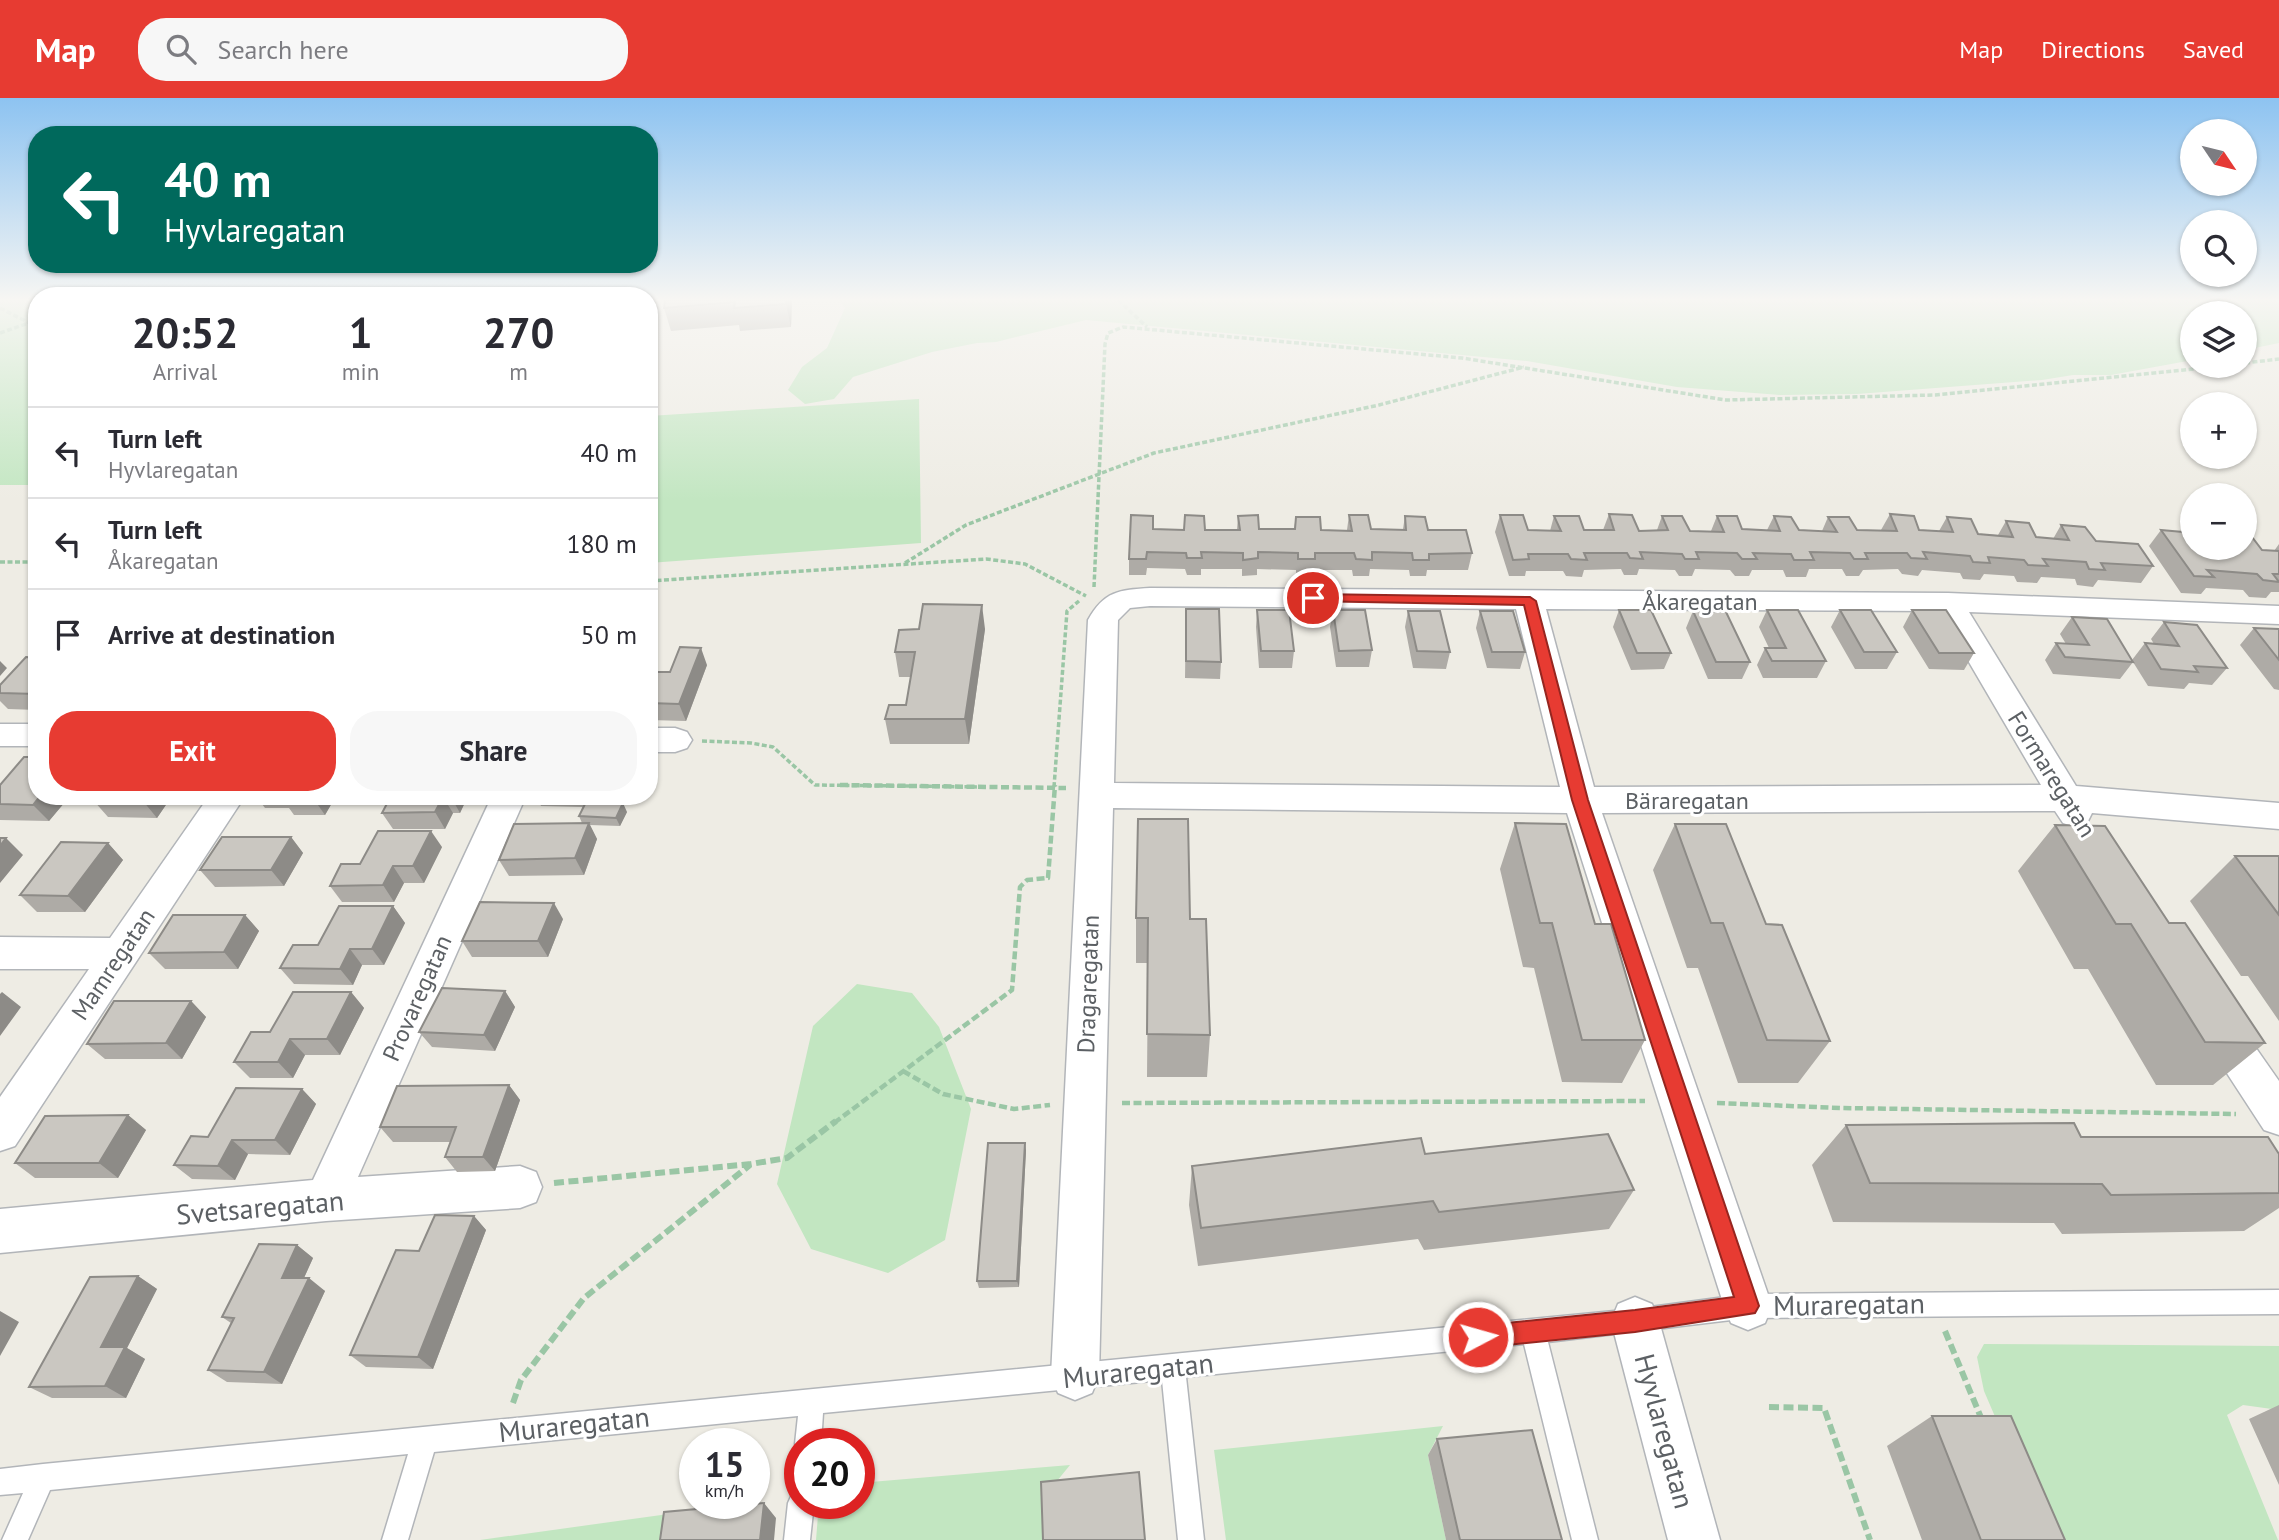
<!DOCTYPE html>
<html lang="en">
<head>
<meta charset="utf-8">
<style>
  :root { --surface:#fff; --page:#f7f7f7; --text:#2b2b33; --muted:#7c7c81; --line:#e1e1e2; --accent:#e73b32 }
  body { margin:0; font-family:"PT Sans",sans-serif; background:var(--page); color:var(--text); height:100vh; display:flex; flex-direction:column; font-size:26px; white-space:nowrap }
  * { box-sizing:border-box; margin:0 }
  p { font-size:23px; color:var(--muted) }
  .icon { flex:none; width:38px; height:38px; fill:none; stroke:currentColor; stroke-width:2; stroke-linecap:round; stroke-linejoin:round }
  .map { position:relative; flex:1; overflow:hidden }
  .drawer { position:absolute; left:28px; top:189px; width:630px; height:518px; display:flex; flex-direction:column; background:var(--surface); border-radius:28px; box-shadow:0 2px 5px #0004 }
  .drawer>* { flex:none }
  .hud { position:absolute; left:28px; top:28px; width:630px; height:147px; border-radius:28px; box-shadow:0 2px 5px #0004; background:#00695c; color:#fff; overflow:hidden }
  .needle { width:46px; rotate:125deg }
  .fabs { position:absolute; left:2180px; top:21px; display:grid; gap:14px }
  .fabs a { display:grid; place-items:center; width:77px; height:77px; border-radius:50%; background:var(--surface); box-shadow:0 2px 5px #0004; font-size:35px }
  .speed { position:absolute; left:679px; top:1330px; display:flex; gap:14px; font-size:35px; font-weight:700; text-align:center }
  .speed>* { display:grid; place-content:center; width:91px; height:91px; border-radius:50%; background:var(--surface); box-shadow:0 2px 5px #0004; line-height:1 }
  .speed small { font-size:18px; font-weight:400 }
  .speed .limit { border:10px solid #d22; background:#fff; color:#111 }
  .pin { position:absolute; display:grid; place-items:center; width:60px; height:60px; color:#fff; margin:-30px; border:4px solid #fff; border-radius:50%; box-shadow:0 2px 7px #0007 }
  .me { position:absolute; width:77px; margin:-38px; rotate:84deg; stroke-linejoin:round; filter:drop-shadow(0 0 5px #0008) }
  .turn { display:flex; align-items:center; gap:24px; height:147px; padding:0 21px; font-size:32px }
  .turn .icon { width:91px; height:91px; stroke-width:2.5 }
  .turn b { display:block; font-size:49px; line-height:60px }
  .eta { display:flex; justify-content:space-evenly; align-items:center; height:119px; text-align:center }
  .eta b { font-size:42px; font-weight:600; line-height:49px }
  .cta { display:flex; gap:14px; margin-top:auto; padding:14px 21px }
  .cta a { flex:1; height:80px; border-radius:28px; background:var(--accent); color:#fff; font-size:28px; font-weight:600; line-height:80px; text-align:center }
  .cta a+a { background:var(--page); color:var(--text) }
  ul { padding:0; list-style:none }
  li { display:flex; align-items:center; gap:21px; height:91px; padding:0 21px; border-top:2px solid var(--line) }
  li div { flex:1 }
  li b { display:block; font-size:26px }
  li em { font-style:normal }
  header { display:flex; align-items:center; gap:42px; box-sizing:border-box; height:98px; padding:0 35px; background:var(--accent); color:#fff }
  header strong { font-size:33px }
  nav { display:flex; gap:38px; margin-inline-start:auto; font-size:24px }
  .search { width:490px; height:63px; background:var(--page); display:flex; align-items:center; gap:18px; box-sizing:border-box; padding:0 24px; border-radius:28px; color:var(--muted); font-size:26px }
  .map>svg:first-child { display:block }
  .green { fill:#c2e6c1 }
  .lines { fill:none; stroke-linecap:round; stroke-linejoin:round }
  .service-casing { stroke:#b2b5b9; stroke-width:3 }
  .minor-casing { stroke:#b2b5b9; stroke-width:3 }
  .path-far2 { stroke:#9ac6a5; stroke-width:3.5; stroke-dasharray:5 2.5; stroke-linecap:butt }
  .path-far1 { stroke:#9ac6a5; stroke-width:4.5; stroke-dasharray:8 3.5; stroke-linecap:butt }
  .path { stroke:#9ac6a5; stroke-width:6; stroke-dasharray:10 4.5; stroke-linecap:butt }
  .service { fill:#fff; fill-rule:evenodd }
  .minor { fill:#fff; fill-rule:evenodd }
  .wall { fill:#aeaba6 }
  .shaded-wall { fill:#8d8b87 }
  .building { fill:#cac7c1; stroke:#8d8b87; stroke-width:2 }
  .route { fill:#e73b32; stroke:#962620; stroke-width:2 }
  .labels { text-anchor:middle; dominant-baseline:central; stroke-width:6; stroke-linejoin:round; paint-order:stroke }
  .street-label { font-size:24px; fill:#5c6064; stroke:#fff }
  .near-street-label { font-size:28px; fill:#5c6064; stroke:#fff }
</style>
</head>
<body>
<header>
<strong>Map</strong>
<div class="search"><svg class="icon" aria-label="search" viewBox="0 0 24 24"><circle cx="10" cy="10" r="6"/><path d="M15 15l6 6"/></svg>Search here</div>
<nav><a>Map</a><a>Directions</a><a>Saved</a></nav>
</header>
<div class="map">
<svg width="2279" height="1442" viewBox="0 0 2279 1442">
  <rect width="100%" height="100%" fill="#eeece4"/>
  <path class="green" d="M0,202H37V387H0Z
    M838,202H2279V245L2245,252V215H2193V262L2111,277H2073L2042,282L1857,296L1780,297L1677,289L1527,263L1086,222L996,244L977,245L932,254L853,279L834,301L805,306L788,292L802,269L827,250L845,210Z
    M919,301L921,445L649,465V318Z
    M857,886L912,895L939,929L971,1011L945,1142L888,1175L811,1151L777,1086L813,928Z
    M1984,1246L2279,1248V1312L2243,1307L2227,1317L2278,1442H2048L1984,1293L1977,1259Z
    M1443,1328L1428,1357L1446,1442H1226L1214,1352Z
    M1070,1367L1044,1399L1046,1442H816L819,1405H859V1385Z
    M683,1414L677,1442H480Z"/>
  <g class="lines">
    <g class="service-casing">
      <path id="service" d="M2279,1192V1216L1748,1220L1548,1244L1598,1442H1572L1524,1246L1186,1279L1204,1442H1178L1162,1282L823,1315L821,1346H800V1355L795,1346L798,1318L434,1354L408,1442H382L408,1356L50,1392L28,1442H2L23,1395L0,1397V1371L43,1366L1635,1211L1748,1196Z
        M800,1393V1405H814L810,1442H784L788,1405L792,1396Z"/>
    </g>
    <g class="minor-casing">
      <path id="minor" d="M1150,490L1948,495L2279,508V526L1969,514L2076,688L2279,705V731L2092,715L2087,725L2075,729L2063,725L2055,713L1602,715L1772,1208L1765,1225L1748,1232L1731,1225L1724,1208L1567,715L1113,710L1099,1278L1092,1295L1075,1302L1058,1295L1051,1278L1088,522C1104,493 1119,492 1150,490ZM1150,508L1516,511L1560,689L1114,685L1118,522L1130,510ZM1546,511L1939,513L2041,687L1594,689Z
        M0,626H37V648H0Z
        M649,630H675L687,634L692,642L687,650L675,654H649Z
        M209,698H245L15,1048L0,1053V999L89,871H0V839L110,840Z
        M492,698H526L358,1079L520,1068L536,1074L542,1089L536,1104L520,1110L326,1123L0,1155V1111L313,1082Z
        M2216,908L2230,913L2279,983V1037L2264,1032L2202,937L2196,925L2202,913Z
        M1635,1199L1652,1206L1659,1223L1720,1442H1668L1611,1223L1618,1206Z"/>
    </g>
    <path class="path-far2" d="M1118,202L1147,229
      M0,210L37,229
      M0,235L37,222
      M2245,265L2279,261
      M0,464H37
      M905,465L966,427L1154,355L1379,307L1524,269
      M649,483L986,461L1025,466L1086,498
      M1094,489L1105,246L1108,235L1123,229L1462,260L1726,302L1935,297L2223,268
      M702,643L751,645L773,649L815,687L986,689
      M1054,689L1067,513L1079,503"/>
    <path class="path-far1" d="M840,687L1066,690
      M903,973L943,996L1014,1011L1050,1007
      M1122,1005L1645,1003
      M1717,1005L1840,1010L2236,1016
      M834,1025L1012,892L1020,789L1027,782L1048,780L1055,687"/>
    <path class="path" d="M554,1085L751,1066L787,1060L836,1023
      M1945,1233L1982,1322
      M513,1305L521,1282L584,1200L750,1067
      M1769,1309L1824,1310L1870,1442"/>
    <use href="#service" class="service"/>
    <use href="#minor" class="minor"/>
  </g>
  <path class="wall" d="M665,202H792L791,229L740,233L739,227L671,233L664,210Z
    M1609,416L1639,433L1657,432L1662,418L1690,433H1711L1717,418L1742,431L1767,432L1774,418L1799,432L1822,433L1828,419L1857,432H1881L1890,416L1919,432L1939,433L1947,419L1978,436L1998,437L2006,423L2036,439L2053,441L2061,427L2153,468L2141,485L2098,482L2093,489L2077,487L2075,481L2041,479L2037,485L2017,484L2014,478L1984,476L1980,482L1963,481L1960,475L1922,472L1918,478L1902,476L1898,471L1863,472L1859,478H1846L1842,471H1809L1806,479H1786L1783,472H1752L1749,478H1735L1730,472L1695,471L1692,478H1679L1675,472L1639,471L1637,477H1624L1621,471L1584,472L1582,479L1566,478L1563,473H1526L1525,478H1509L1495,434L1500,417L1528,432L1550,433L1554,418L1584,432H1603Z
    M1349,417L1371,431H1403L1405,418L1472,455L1468,472H1427L1426,478H1410L1409,472L1370,471L1369,478H1353L1352,472H1314L1313,478H1296V472L1257,471V477L1242,478V471H1201V477H1187L1185,471L1147,470L1146,477H1129V461L1205,432H1237L1238,418L1259,431H1294L1296,419L1321,432H1347Z
    M2161,432L2193,450H2245L2274,453L2279,446V494H2271L2266,500L2249,499L2243,492L2206,490L2201,496L2181,495L2149,448Z
    M1186,511L1221,564L1220,581L1185,580Z
    M1257,512L1294,553L1292,570H1259L1256,529Z
    M1333,512L1372,552L1369,569H1336L1330,529Z
    M1619,512L1671,555L1664,571L1631,572L1613,529Z
    M1767,512L1826,563L1817,580H1763L1757,567L1765,550H1769L1759,529Z
    M1840,512L1897,554L1887,571H1855L1831,529Z
    M1912,512L1974,555L1964,572L1929,571L1903,529Z
    M1408,513L1450,554L1446,571L1413,570L1405,529Z
    M1480,513L1525,554L1520,571L1487,570L1476,530Z
    M1693,513L1750,564L1742,581H1708L1686,530Z
    M2072,519L2132,562L2145,545L2154,546L2151,541L2164,524L2227,570L2212,587L2189,585L2184,591L2148,588L2133,564L2120,581L2053,576L2045,562L2056,545L2066,546L2060,536Z
    M2254,530L2279,531V592L2274,591L2240,547Z
    M985,531L969,646H890L885,621L906,607L911,579H899L895,554Z
    M37,560V612L8,611L0,603V587Z
    M707,567L686,623L649,622V574H670Z
    M0,687L37,698H70L49,723L0,722Z
    M96,698H172L157,720L108,719L93,702Z
    M256,698H336L325,717H294L289,710H265Z
    M391,698H468L460,715H453L445,731H393L382,715Z
    M536,698H593L590,704L627,714L620,728L590,727L597,741L584,777L509,778L499,762L582,725L579,718L583,709L541,708Z
    M1515,725L1595,826L1645,942L1622,985L1562,984L1534,870L1523,869L1500,771Z
    M1675,726L1766,826L1830,943L1798,985H1738L1698,870H1687L1653,772Z
    M2055,727L2169,825L2265,945L2213,987H2156L2088,871H2074L2018,773Z
    M291,739L303,755L284,788L215,789L200,772Z
    M108,745L123,762L85,814H37L20,797Z
    M442,749L424,785H404L394,804H342L330,788L360,766Z
    M2235,758H2279V923L2248,878H2241L2190,803Z
    M393,808L405,825L384,867H362L353,887L294,886L280,870L318,847Z
    M245,817L259,833L238,871H165L149,855Z
    M1136,820L1190,821L1210,937L1207,979H1147L1148,865H1136Z
    M563,821L548,859H472L462,843Z
    M505,893L515,909L495,953L432,949L419,934Z
    M351,894L364,910L340,957H305L293,980H250L234,964L270,934Z
    M191,903L206,919L182,961H105L87,946Z
    M509,987L520,1002L495,1073L457,1074L445,1059L451,1044H393L380,1029Z
    M302,991L316,1006L290,1057L248,1056L235,1082L192,1081L174,1067L208,1039Z
    M128,1017L146,1032L118,1080H35L15,1065Z
    M1846,1027L2081,1039L2279,1056V1110L2244,1133L2062,1136L2054,1125L1833,1124L1812,1067Z
    M1026,1052L1019,1189L979,1190L977,1183Z
    M1425,1056L1634,1092L1609,1131L1424,1152L1418,1141L1198,1168L1189,1107L1192,1068Z
    M474,1118L486,1132L433,1271L366,1269L350,1257L419,1153Z
    M297,1147L313,1160L304,1180L325,1193L282,1286L227,1284L208,1272L231,1225L222,1219Z
    M138,1178L157,1191L127,1250L145,1261L126,1300H52L29,1289Z
    M2279,1307V1387L2249,1321Z
    M1932,1318L2065,1442H1922L1887,1348Z
    M1437,1341L1562,1442H1446L1428,1357Z"/>
  <path class="shaded-wall" d="M786,202H792L791,229L786,206Z
    M649,209L653,222L651,241L649,237Z
    M982,507L985,531L969,646L965,621Z
    M701,550L707,567L686,623L679,606Z
    M0,563L7,570L0,578Z
    M40,698H70L49,723L33,707Z
    M146,698H172L157,720L143,703Z
    M314,698H336L325,717L313,700Z
    M451,698H468L460,715L451,699Z
    M583,698H593L588,709Z
    M443,699L453,715L445,731L435,714Z
    M623,705L627,714L620,728L616,720Z
    M589,725L597,741L584,777L575,760Z
    M431,733L442,749L424,785L413,768Z
    M291,739L303,755L284,788L271,772Z
    M6,740L23,757L0,785V748Z
    M108,745L123,762L85,814L68,798Z
    M393,768L404,785L394,804L383,787Z
    M554,805L563,821L548,859L538,843Z
    M393,808L405,825L384,867L372,851Z
    M245,817L259,833L238,871L224,854Z
    M350,851L362,867L353,887L340,871Z
    M505,893L515,909L495,953L484,937Z
    M2,894L21,909L0,938V896Z
    M351,894L364,910L340,957L327,941Z
    M191,903L206,919L182,961L166,945Z
    M290,941L305,957L293,980L278,964Z
    M509,987L520,1002L495,1073L483,1059Z
    M302,991L316,1006L290,1057L275,1042Z
    M128,1017L146,1032L118,1080L99,1065Z
    M232,1042L248,1056L235,1082L218,1068Z
    M1025,1045L1026,1052L1019,1189L1017,1183Z
    M474,1118L486,1132L433,1271L418,1259Z
    M297,1147L313,1160L298,1193L282,1180Z
    M138,1178L157,1191L127,1250L145,1261L126,1300L105,1288L101,1249Z
    M309,1180L325,1193L282,1286L264,1274Z
    M0,1213L19,1224L0,1258Z
    M764,1405L776,1420L774,1442H760Z"/>
  <path class="building" d="M665,202H786V206L734,210L735,204L664,210Z
    M1609,416L1632,417L1639,433L1668,432L1662,418H1682L1690,433L1724,434L1717,418H1737L1742,431L1780,433L1774,418L1791,419L1799,432L1837,434L1828,419H1849L1857,432L1897,433L1890,416L1914,418L1919,432L1953,434L1947,419L1971,421L1978,436L2013,439L2006,423L2029,425L2036,439L2069,442L2061,427L2085,429L2096,443L2138,446L2153,468L2101,465L2105,472L2089,471L2086,464L2043,461L2048,468L2028,467L2024,462L1988,459L1990,465L1973,464L1970,458L1923,454L1927,461L1911,460L1907,455H1865L1868,461H1854L1850,455L1810,454L1814,462H1794L1791,456L1753,455L1757,461H1742L1737,455L1696,454L1699,461H1685L1682,456L1640,454L1643,461L1630,460L1627,455H1584L1587,462L1571,461L1568,456H1528L1529,461L1513,462L1500,417H1523L1528,432L1561,433L1554,418H1579L1584,432H1614Z
    M1131,417L1153,418V431L1184,432L1185,417L1204,418L1205,432H1240L1238,418L1258,417L1259,431H1295L1296,419H1320L1321,432L1352,433L1349,417H1368L1371,431L1406,432L1405,418L1425,419L1428,432H1466L1472,455L1429,456V462H1413L1412,455L1372,454V462L1356,461L1354,455H1315V461H1298V455L1258,454V460L1243,462V455L1201,454L1202,460H1187L1186,455L1147,454L1146,461H1129Z
    M2161,432L2183,434L2193,447V450L2243,451L2242,450H2245V439H2252L2262,452L2279,453V476H2273L2279,484L2263,482L2257,476L2207,472L2214,479L2194,478Z
    M923,506L982,507L965,621H885L889,607H906L915,554H895L899,532L919,531Z
    M1186,511H1219L1221,564L1186,563Z
    M1257,512H1289L1294,553H1261Z
    M1333,512H1365L1372,552L1339,553Z
    M1619,512H1651L1671,555H1637Z
    M1767,512H1798L1826,563H1772L1765,550H1786Z
    M1840,512H1871L1897,554H1864Z
    M1912,512H1946L1974,555H1939Z
    M1408,513H1440L1450,554L1417,553Z
    M1480,513H1513L1525,554H1492Z
    M1693,513L1726,514L1750,564H1716Z
    M2072,519L2107,521L2133,564L2065,559L2056,545L2089,547Z
    M2164,524L2197,527L2227,570L2194,568L2198,574L2161,571L2145,545L2179,548Z
    M2254,530L2279,531V562Z
    M680,549L701,550L679,606L649,605V574H670Z
    M26,559L37,560V596L0,595V587Z
    M24,659H37V698H40L33,707L0,706V687Z
    M96,698H146L143,703L93,702Z
    M282,698H314L313,700H281Z
    M391,698H451L443,699L435,714L382,715Z
    M586,704L623,705L616,720L579,718Z
    M1138,721H1188L1190,821H1206L1210,937L1147,936L1148,820H1136Z
    M589,725L575,760L499,762L514,726Z
    M1515,725L1566,726L1595,826H1611L1645,942H1582L1552,825H1540Z
    M1675,726H1726L1766,826L1782,827L1830,943L1767,942L1723,825H1711Z
    M2055,727L2105,728L2169,825H2185L2265,945L2205,944L2131,826H2116Z
    M378,733H431L413,768H393L383,787L330,788L341,766H360Z
    M222,739H291L271,772H200Z
    M0,740H6L0,748Z
    M61,744L108,745L68,798L20,797Z
    M2235,758H2279V817Z
    M480,804L554,805L538,843H462Z
    M339,808H393L372,851H350L340,871L280,870L293,847H318Z
    M173,817H245L224,854L149,855Z
    M442,890L505,893L484,937L419,934Z
    M293,894H351L327,941H290L278,964H234L251,934H270Z
    M114,903H191L166,945L87,946Z
    M509,987L483,1059H445L456,1029H380L397,988Z
    M236,990L302,991L275,1042H232L218,1068L174,1067L191,1038L208,1039Z
    M128,1017L99,1065H15L45,1018Z
    M2074,1025L2081,1039H2268L2279,1056V1095L2111,1097L2102,1086L1870,1085L1846,1027Z
    M1608,1036L1634,1092L1439,1114L1433,1103L1201,1130L1192,1068L1421,1040L1425,1056Z
    M988,1045H1025L1017,1183H977Z
    M435,1117L474,1118L418,1259L350,1257L396,1152L419,1153Z
    M259,1146L297,1147L282,1180H309L264,1274L208,1272L234,1220L222,1219Z
    M138,1178L101,1249H125L105,1288L29,1289L90,1179Z
    M1932,1318H2011L2065,1442H1981Z
    M1532,1332L1562,1442H1460L1437,1341Z
    M1139,1374L1145,1442H1043L1041,1384Z
    M764,1405L760,1442H660L664,1414Z"/>
  <linearGradient id="sky" x2="0" y2="1"><stop stop-color="#8dc3f1"/><stop offset="0.5" stop-color="#f7f6f3"/><stop offset="1" stop-color="#f7f6f3" stop-opacity="0"/></linearGradient>
  <rect width="2279" height="404" fill="url(#sky)"/>
  <path class="route" d="M1313,496L1530,499L1536,503L1588,702L1759,1208L1755,1215L1635,1234L1478,1250L1470,1247L1467,1239L1470,1231L1478,1228L1635,1212L1734,1199L1572,702L1524,507L1308,503V497Z"/>
  <g class="labels">
    <g class="street-label">
      <text x="1700" y="503">Åkaregatan</text>
      <text transform="translate(2052 676) rotate(58)">Formaregatan</text>
      <text x="1687" y="702">Bäraregatan</text>
      <text transform="translate(113 866) rotate(-56)">Mamregatan</text>
      <text transform="translate(1088 886) rotate(-88)">Dragaregatan</text>
      <text transform="translate(417 900) rotate(-66)">Provaregatan</text>
    </g>
    <g class="near-street-label">
      <text transform="translate(260 1109) rotate(-5)">Svetsaregatan</text>
      <text transform="translate(1849 1206) rotate(-1)">Muraregatan</text>
      <text transform="translate(1138 1272) rotate(-6)">Muraregatan</text>
      <text transform="translate(574 1326) rotate(-6)">Muraregatan</text>
      <text transform="translate(1665 1333) rotate(75)">Hyvlaregatan</text>
    </g>
  </g>
</svg>
<div class="fabs">
<a><svg class="needle" viewBox="-14 -14 28 28"><path d="M0-13l5 13h-10z" fill="#e53935"/><path d="M0 13l5-13h-10z" fill="#7c7c81"/></svg></a>
<a><svg class="icon" aria-label="search" viewBox="0 0 24 24"><circle cx="10" cy="10" r="6"/><path d="M15 15l6 6"/></svg></a>
<a><svg class="icon" aria-label="layers" viewBox="0 0 24 24"><path d="M12 4l9 5-9 5-9-5zM3 14l9 5 9-5"/></svg></a>
<a>+</a>
<a>−</a>
</div>
<div class="speed"><div>15<small>km/h</small></div><div class="limit">20</div></div>
<div class="pin" style="left:1313px;top:500px;background:#d93025"><svg class="icon" aria-label="arrive" viewBox="0 0 24 24"><path d="M6 21V4h12l-3 4 3 4H6"/></svg></div>
<svg class="me" style="left:1478px;top:1239px" viewBox="-20 -20 40 40"><circle r="17" fill="#e73b32" stroke="#fff" stroke-width="3"/><path d="M0-11L8 9 0 5-8 9z" fill="#fff"/></svg>
<div class="hud">
<div class="turn"><svg class="icon" aria-label="left" viewBox="0 0 24 24"><path d="M17 20v-9H6M10 6l-5 5 5 5"/></svg><div><b>40 m</b>Hyvlaregatan</div></div>
</div>
<section class="drawer">
<div class="eta">
<div><b>20:52</b><p>Arrival</p></div>
<div><b>1</b><p>min</p></div>
<div><b>270</b><p>m</p></div>
</div>
<ul>
<li><svg class="icon" aria-label="left" viewBox="0 0 24 24"><path d="M17 20v-9H6M10 6l-5 5 5 5"/></svg><div><b>Turn left</b><p>Hyvlaregatan</p></div><em>40 m</em></li>
<li><svg class="icon" aria-label="left" viewBox="0 0 24 24"><path d="M17 20v-9H6M10 6l-5 5 5 5"/></svg><div><b>Turn left</b><p>Åkaregatan</p></div><em>180 m</em></li>
<li><svg class="icon" aria-label="arrive" viewBox="0 0 24 24"><path d="M6 21V4h12l-3 4 3 4H6"/></svg><div><b>Arrive at destination</b></div><em>50 m</em></li>
</ul>
<div class="cta"><a>Exit</a><a>Share</a></div>
</section>
</div>
</body>
</html>
